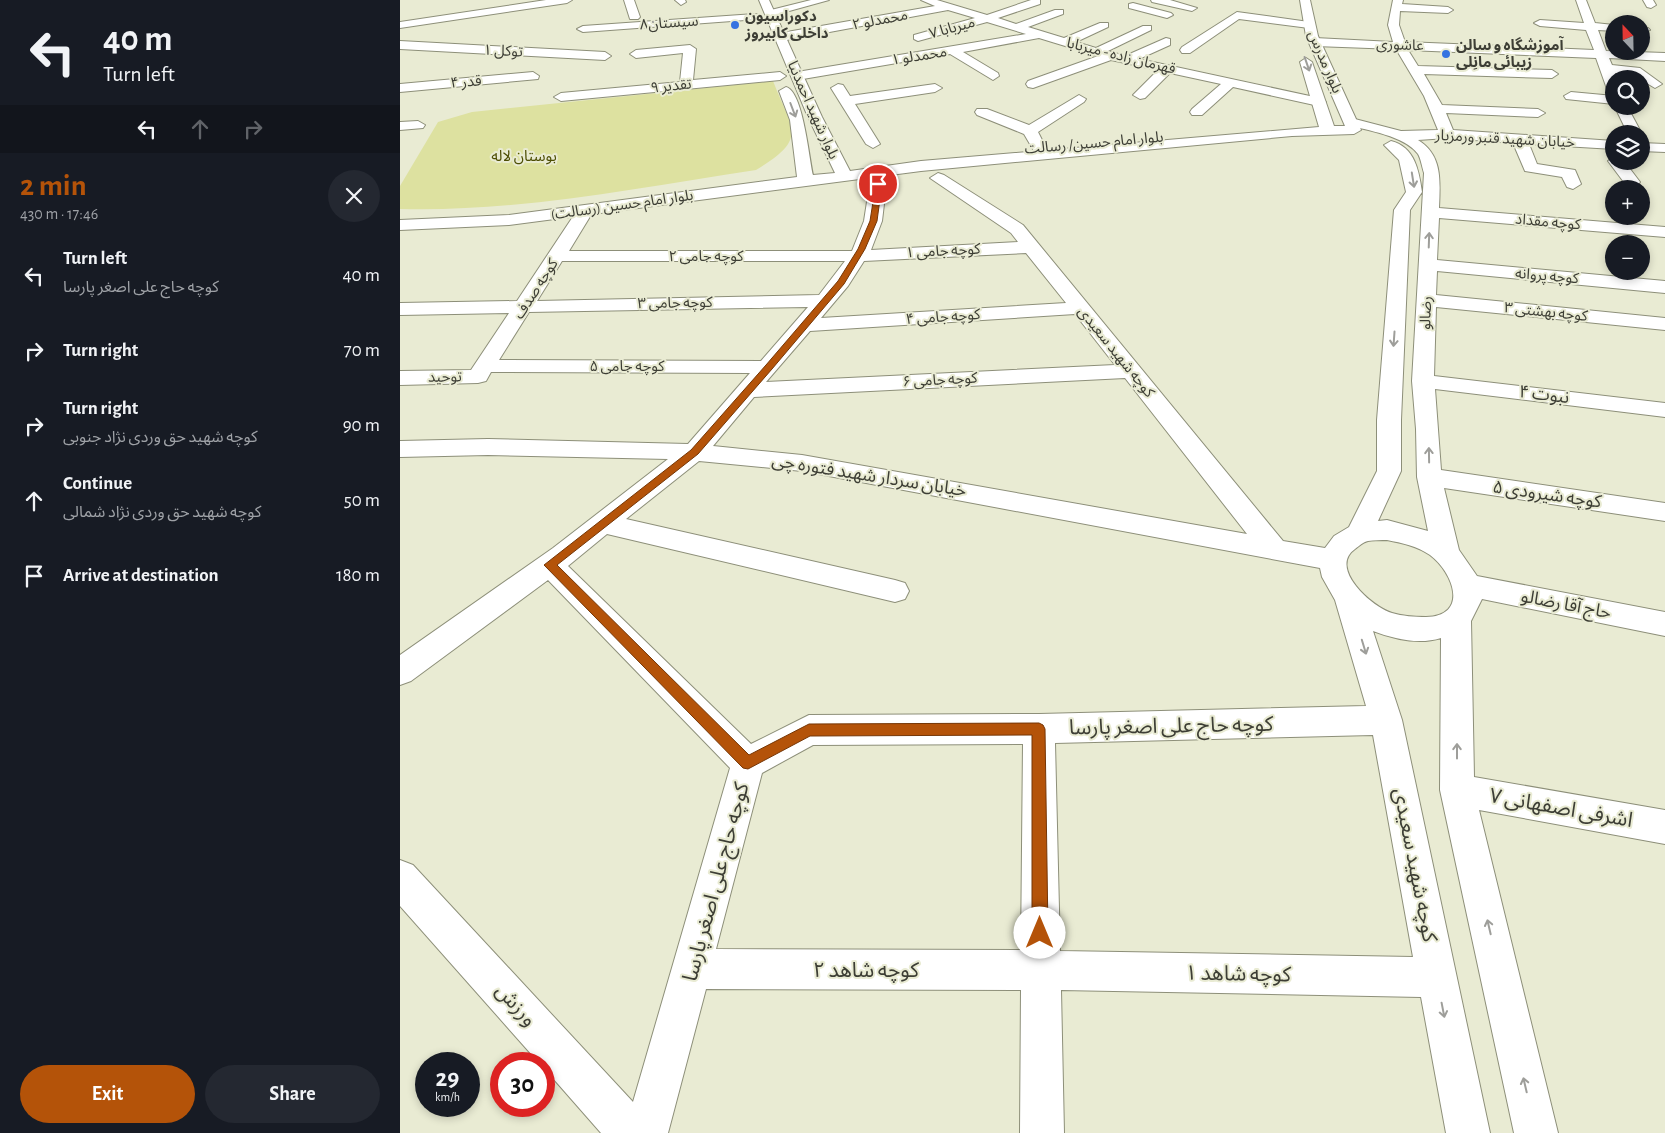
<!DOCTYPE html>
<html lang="en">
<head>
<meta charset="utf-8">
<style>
  :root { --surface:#171b24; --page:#242831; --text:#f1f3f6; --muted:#9ea1a6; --accent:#b45309 }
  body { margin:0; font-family:"Alegreya Sans","Noto Sans Arabic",sans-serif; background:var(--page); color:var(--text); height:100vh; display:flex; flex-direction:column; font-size:19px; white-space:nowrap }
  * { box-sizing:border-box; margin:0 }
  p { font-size:16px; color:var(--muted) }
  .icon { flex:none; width:28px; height:28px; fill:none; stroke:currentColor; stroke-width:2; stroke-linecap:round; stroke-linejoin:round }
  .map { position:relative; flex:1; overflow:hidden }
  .sheet { display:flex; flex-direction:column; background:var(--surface); width:400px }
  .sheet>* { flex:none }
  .guide { background:#171b24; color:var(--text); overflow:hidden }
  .needle { width:32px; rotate:338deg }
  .controls { position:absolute; left:1205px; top:15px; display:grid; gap:10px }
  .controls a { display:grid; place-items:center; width:45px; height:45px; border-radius:50%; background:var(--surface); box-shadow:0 2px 8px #0003; font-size:25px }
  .speed { position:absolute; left:15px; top:1052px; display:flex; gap:10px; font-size:25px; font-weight:700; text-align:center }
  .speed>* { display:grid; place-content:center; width:65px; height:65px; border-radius:50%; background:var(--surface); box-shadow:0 2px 8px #0003; line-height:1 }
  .speed small { font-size:12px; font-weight:400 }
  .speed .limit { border:8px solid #d22; background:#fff; color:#111 }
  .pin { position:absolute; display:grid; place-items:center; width:42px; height:42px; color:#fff; margin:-21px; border:2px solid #fff; border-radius:50%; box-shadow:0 1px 5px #0007 }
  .me { position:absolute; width:55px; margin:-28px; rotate:0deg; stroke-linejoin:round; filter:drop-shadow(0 0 4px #0008) }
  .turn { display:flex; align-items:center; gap:18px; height:105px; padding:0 20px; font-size:22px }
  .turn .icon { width:65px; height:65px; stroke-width:2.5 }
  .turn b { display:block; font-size:35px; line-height:42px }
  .lanes { display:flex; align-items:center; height:48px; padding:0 20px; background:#0003; justify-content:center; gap:25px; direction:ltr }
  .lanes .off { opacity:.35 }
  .round { display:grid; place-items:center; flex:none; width:52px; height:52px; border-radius:26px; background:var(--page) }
  .head { display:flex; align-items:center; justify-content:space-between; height:85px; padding:0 20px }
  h1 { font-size:30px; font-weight:700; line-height:38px; color:var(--accent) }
  .action { display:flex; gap:10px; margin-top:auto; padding:10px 20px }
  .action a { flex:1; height:58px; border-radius:30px; background:var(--accent); color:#fff; font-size:20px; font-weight:700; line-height:58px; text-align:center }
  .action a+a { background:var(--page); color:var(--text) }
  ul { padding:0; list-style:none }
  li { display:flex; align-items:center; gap:15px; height:75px; padding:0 20px }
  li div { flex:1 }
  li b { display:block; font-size:19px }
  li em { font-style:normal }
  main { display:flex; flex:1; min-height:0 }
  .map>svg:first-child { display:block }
  .green { fill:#dde1a0 }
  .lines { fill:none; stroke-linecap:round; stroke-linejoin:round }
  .minor-casing { stroke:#8d8f79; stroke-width:2 }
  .major-casing { stroke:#8d8f79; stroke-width:2 }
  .minor { fill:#fff; fill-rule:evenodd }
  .major { fill:#fff; fill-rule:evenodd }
  .oneway { stroke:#9e9e9a }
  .route { fill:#b45309; stroke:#753606 }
  .poi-dot { fill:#3573e1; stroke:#e9ebd3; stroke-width:2 }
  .labels { text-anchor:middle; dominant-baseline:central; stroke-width:4; stroke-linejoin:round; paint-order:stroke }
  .far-poi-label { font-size:15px; font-weight:bold; fill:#3d3e35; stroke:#e9ebd3; text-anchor:start }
  .far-street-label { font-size:15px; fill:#3d3e35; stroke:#e9ebd3 }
  .far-park-label { font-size:15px; fill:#4d4e03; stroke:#e9ebd3 }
  .street-label { font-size:18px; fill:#3d3e35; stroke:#e9ebd3 }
  .near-street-label { font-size:21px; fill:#3d3e35; stroke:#e9ebd3 }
</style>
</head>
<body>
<main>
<section class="sheet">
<div class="guide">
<div class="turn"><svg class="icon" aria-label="left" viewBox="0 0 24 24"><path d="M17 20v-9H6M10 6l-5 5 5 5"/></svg><div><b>40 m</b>Turn left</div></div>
<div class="lanes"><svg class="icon" aria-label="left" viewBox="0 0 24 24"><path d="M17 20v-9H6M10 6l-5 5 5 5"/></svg><svg class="icon off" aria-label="ahead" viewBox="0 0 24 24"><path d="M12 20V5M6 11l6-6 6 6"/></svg><svg class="icon off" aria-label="right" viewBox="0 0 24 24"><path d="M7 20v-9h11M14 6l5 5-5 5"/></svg></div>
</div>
<div class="head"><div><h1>2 min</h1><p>430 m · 17:46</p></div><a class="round"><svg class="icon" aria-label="close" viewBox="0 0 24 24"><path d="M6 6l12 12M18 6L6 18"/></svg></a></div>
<ul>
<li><svg class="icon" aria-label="left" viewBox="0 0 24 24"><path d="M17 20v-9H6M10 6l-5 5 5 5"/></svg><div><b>Turn left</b><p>کوچه حاج علی اصغر پارسا</p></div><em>40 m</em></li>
<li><svg class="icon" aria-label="right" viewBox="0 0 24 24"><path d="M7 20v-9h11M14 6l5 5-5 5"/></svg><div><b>Turn right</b></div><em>70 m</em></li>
<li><svg class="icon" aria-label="right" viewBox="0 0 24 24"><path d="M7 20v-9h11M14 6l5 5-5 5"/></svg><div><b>Turn right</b><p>کوچه شهید حق وردی نژاد جنوبی</p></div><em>90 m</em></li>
<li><svg class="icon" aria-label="ahead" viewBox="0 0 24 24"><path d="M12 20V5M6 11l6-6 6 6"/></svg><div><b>Continue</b><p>کوچه شهید حق وردی نژاد شمالی</p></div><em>50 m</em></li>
<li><svg class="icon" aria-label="arrive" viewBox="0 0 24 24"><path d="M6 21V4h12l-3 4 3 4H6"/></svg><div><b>Arrive at destination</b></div><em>180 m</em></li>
</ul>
<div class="action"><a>Exit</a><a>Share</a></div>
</section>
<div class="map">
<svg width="1265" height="1133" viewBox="0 0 1265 1133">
  <rect width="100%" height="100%" fill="#e9ebd3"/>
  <path class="green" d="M373,81C393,132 408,138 356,170C238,188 119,212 0,209V186L38,122L72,112Z"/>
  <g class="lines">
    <g class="minor-casing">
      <path id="minor" d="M146,0H172L167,3L0,28V22Z
        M224,0H234L240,17L238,19H230Z
        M275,0H285L286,2L281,5Z
        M411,0H429L371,16L366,13L367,11Z
        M521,0H537L587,15L631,0H640V4L598,18L616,24L655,10H663V14L628,27L664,38L700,23H708V27L676,42L696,48L743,26H751V30L708,51L725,56L766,38L770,39V45L739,59L919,98L926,102L919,106L833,87L802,115H792L790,112L792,109L821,84L770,73L745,98L740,99L733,95L758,70L711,60L633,88L628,87L626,84L628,81L698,56L639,38L563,52L598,73L599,76L593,80L550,54L397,80L391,76L397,72L626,34L587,22L518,41L514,39V35L575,18L548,10L381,41L375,37L381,33L535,6Z
        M751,0H770L797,8L792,11L752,2Z
        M993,0H1003L1002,4L1048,7L1053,10L1048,13L1000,11L999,25L1005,42L1194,50L1186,30L1140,26L1134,23L1140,20L1184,23L1176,0H1186L1195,23L1214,25V31L1198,30L1206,51L1265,53V61L1209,58L1212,65L1240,68L1262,84L1255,88L1233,75L1215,73L1217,79H1214V93L1207,89L1196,58L1008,50L1018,66L1152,70L1158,74L1152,78L1024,74L1042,105L1138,109L1145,113L1138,117L1046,113L1053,130L1214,141V149L1129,144L1137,164L1175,170L1181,184L1173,189L1167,187L1162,177L1125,171L1113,143L1047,138L1018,140C1043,155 1040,182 1039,208L1265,227V237L1039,218L1037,260L1265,281V293L1037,271L1036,295L1265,318V330L1036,307L1034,376L1265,403V417L1035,389L1041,470L1265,503V521L1044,488L1059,550L1077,576L1265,612V636L1082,599L1071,621L1074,777L1265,810V844L1079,810L1158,1133H1114L1040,790L1041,638C1019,645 994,639 973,631L1002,720L1090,1133H1046L1021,997L661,990L664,1133H620L621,990L306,989L268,1133H201L144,1068V1064H140L0,906V860L13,865L233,1102L330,768L148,580L11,681L0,685V655L153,548L268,459L88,455L0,457V441L88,439L288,444L350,373L91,372L86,381L78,383L0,385V371L71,370L109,313L0,315V303L117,301L180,206H192L194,210L169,251H452L464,221L472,170L480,165L488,170L482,221L471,250L618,242L611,233L530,178L538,173L544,175L623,225L883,541L925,548L934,536L949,527L977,471V420L994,210L1006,192L999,160L984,145L991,141C1015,147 1019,171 1022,192L1010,210L1001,420V471L978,521L987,520L1028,531L1017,477L1016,429L1012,381L1024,173C1022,167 1021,159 1018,154C1005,136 967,130 946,125L944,122L951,118L1001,131L1038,130L1024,96L996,49L915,46L909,42L915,38L993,42L988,25ZM626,253L666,303L421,318L448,286L464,261ZM162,261H445L419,295L137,301ZM408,307L361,361L99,360L129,312ZM675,314L715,365L366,382L410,331ZM725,378L847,534L402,455L313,446L354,397ZM299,461L402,471L920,568L922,577L935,600L966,706L639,714L409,715L351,744L168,566L207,534L495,602L505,599L509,591L505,583L495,580L226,519ZM987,540C1002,543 1017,546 1030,555C1054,573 1069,616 1026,617C1015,617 1002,616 992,613C972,607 928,568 955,549C959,546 963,542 968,541C974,540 981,540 987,540ZM973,735L1013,957L660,951L655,743ZM623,744L621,950L316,949L362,773L413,745Z
        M1243,0H1253L1256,5L1251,8L1247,7Z
        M733,3L771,13L773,15L767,18L729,8V4Z
        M837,12L909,22L915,25L909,28L839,19L790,53H782L780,50L782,47Z
        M355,14L359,15V19L183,32L177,29L183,26Z
        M1241,27L1248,28L1250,30L1241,33Z
        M0,41L205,52L211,56L205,60L0,49Z
        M290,45L296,49L293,80L380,72L386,76L380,80L161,101L154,97L161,93L280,82L283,53L236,58L230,54L236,50Z
        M133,72L139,76L138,79L0,92V84Z
        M438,84L443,85L450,96L535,84L542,88L535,92L455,104L480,144L473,148L466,144L431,88Z
        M1171,92L1214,96V104L1166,99L1164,96Z
        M679,95L686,99L684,102L638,132L646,148L639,152L634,151L624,134L577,115L575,112L577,109H587L629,125Z
        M1214,105L1227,106L1242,134L1241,136L1228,134Z
        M18,121L25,125L23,128L0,130V122Z
        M1241,143L1265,144V152L1241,151Z
        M1214,157V161H1224L1240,182L1238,185H1226L1208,161Z"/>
    </g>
    <g class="major-casing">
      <path id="major" d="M359,0H369L422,117L450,171L521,161L919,127L900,62L906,58L912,62L934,126H945L906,36L900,0H910L918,36L961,130L954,134L892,136L521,171L109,225L0,230V220L109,215L397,177L390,120L379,91L386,87C403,91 409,158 413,175L435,173L408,117Z"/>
    </g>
    <use href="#minor" class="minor"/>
    <use href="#major" class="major"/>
  </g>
  <defs><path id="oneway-shaft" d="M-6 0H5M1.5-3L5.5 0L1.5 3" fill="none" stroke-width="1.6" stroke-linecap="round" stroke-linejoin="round" transform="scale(1.25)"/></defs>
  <g class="oneway">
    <use href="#oneway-shaft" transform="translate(907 64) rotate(71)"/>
    <use href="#oneway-shaft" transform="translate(393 110) rotate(69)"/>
    <use href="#oneway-shaft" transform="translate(1013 180) rotate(81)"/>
    <use href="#oneway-shaft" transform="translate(1029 240) rotate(-88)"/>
    <use href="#oneway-shaft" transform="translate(994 339) rotate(94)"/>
    <use href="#oneway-shaft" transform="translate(1029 455) rotate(-91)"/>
    <use href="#oneway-shaft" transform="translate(964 647) rotate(73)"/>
    <use href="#oneway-shaft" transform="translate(1057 751) rotate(-90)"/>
    <use href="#oneway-shaft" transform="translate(1089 927) rotate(-103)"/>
    <use href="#oneway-shaft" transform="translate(1043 1010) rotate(79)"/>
    <use href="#oneway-shaft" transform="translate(1125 1085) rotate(-103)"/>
  </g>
  <path class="route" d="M476,183L482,184L477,221L465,249L444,284L372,369L298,454L157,565L349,755L409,724L639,723L643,725L645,729L648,933L645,939L640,941L634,939L632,933V735L410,736L348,769L343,768L144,565L291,450L366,365L438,281L458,249L470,221Z"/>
  <g class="poi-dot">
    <circle cx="335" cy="25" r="5"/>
    <circle cx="1046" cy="54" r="5"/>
  </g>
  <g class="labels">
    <g class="far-poi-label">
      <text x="345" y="16">دکوراسیون<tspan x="345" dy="17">داخلی کابیروز</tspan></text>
      <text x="1056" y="45">آموزشگاه و سالن<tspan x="1056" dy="17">زیبائی مانِلی</tspan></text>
    </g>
    <g class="far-street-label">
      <text transform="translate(480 20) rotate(-11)">محمدلو ۲</text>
      <text transform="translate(269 23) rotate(-4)">سیستان۸</text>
      <text transform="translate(552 28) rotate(-15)">میربابا ۷</text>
      <text transform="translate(1000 45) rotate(2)">عاشوری</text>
      <text transform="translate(103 51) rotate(3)">توکل ۱</text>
      <text transform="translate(519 56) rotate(-9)">محمدلو ۱</text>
      <text transform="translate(721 56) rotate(14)">قهرمان زاده - میربابا</text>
      <text transform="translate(925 62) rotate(67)">بلوار مدرس</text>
      <text transform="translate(66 82) rotate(-5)">قدر ۴</text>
      <text transform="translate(271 86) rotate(-6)">۹ تقدیر</text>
      <text transform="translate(413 110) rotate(66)">بلوار شهید احمدنیا</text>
      <text transform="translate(1105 139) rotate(3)">خیابان شهید قنبر ورمزیار</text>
      <text transform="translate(694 143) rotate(-5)">بلوار امام حسین/ رسالت</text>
      <text transform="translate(222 205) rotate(-8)">بلوار امام حسین (رسالت)</text>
      <text transform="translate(1148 222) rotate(5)">کوچه مقداد</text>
      <text transform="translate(543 251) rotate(-3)">کوچه جامی ۱</text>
      <text x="306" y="256">کوچه جامی ۲</text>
      <text transform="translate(1147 276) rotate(5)">کوچه پروانه</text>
      <text transform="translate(136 289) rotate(-57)">کوچه صدف</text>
      <text transform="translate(275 303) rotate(-1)">کوچه جامی ۳</text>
      <text transform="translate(1146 312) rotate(6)">کوچه بهشتی ۳</text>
      <text transform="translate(1026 313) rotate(-88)">رضالو</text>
      <text transform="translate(543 317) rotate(-4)">کوچه جامی ۴</text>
      <text transform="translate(716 352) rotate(51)">کوچه شهید سعیدی</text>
      <text x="227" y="366">کوچه جامی ۵</text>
      <text transform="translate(45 377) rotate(-1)">توحید</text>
      <text transform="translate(540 380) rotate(-3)">کوچه جامی ۶</text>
    </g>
    <g class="far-park-label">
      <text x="124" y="156">بوستان لاله</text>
    </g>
    <g class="street-label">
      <text transform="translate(1144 395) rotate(7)">نبوت ۴</text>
      <text transform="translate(469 476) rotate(9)">خیابان سردار شهید فتوره چی</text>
      <text transform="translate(1147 495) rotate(8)">کوچه شیرودی ۵</text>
      <text transform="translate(1166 605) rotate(11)">حاج آقا رضالو</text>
    </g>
    <g class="near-street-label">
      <text transform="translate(771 726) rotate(-1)">کوچه حاج علی اصغر پارسا</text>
      <text transform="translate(1161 808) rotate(10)">اشرفی اصفهانی ۷</text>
      <text transform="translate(1015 865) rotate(79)">کوچه شهید سعیدی</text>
      <text transform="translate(316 882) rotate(-75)">کوچه حاج علی اصغر پارسا</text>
      <text x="466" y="970">کوچه شاهد ۲</text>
      <text transform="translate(838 974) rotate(1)">کوچه شاهد ۱</text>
      <text transform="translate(116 1005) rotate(48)">ورزش</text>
    </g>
  </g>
</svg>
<div class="controls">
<a><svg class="needle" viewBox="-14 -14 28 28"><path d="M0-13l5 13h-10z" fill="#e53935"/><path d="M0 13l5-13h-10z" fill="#9ea1a6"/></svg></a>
<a><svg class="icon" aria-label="search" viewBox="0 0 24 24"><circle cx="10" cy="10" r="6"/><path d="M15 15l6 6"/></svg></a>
<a><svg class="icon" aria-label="layers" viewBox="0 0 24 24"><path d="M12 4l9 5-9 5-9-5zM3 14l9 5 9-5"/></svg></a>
<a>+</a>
<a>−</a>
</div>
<div class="speed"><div>29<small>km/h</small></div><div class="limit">30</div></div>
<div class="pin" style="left:478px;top:184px;background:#d93025"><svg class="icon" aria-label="arrive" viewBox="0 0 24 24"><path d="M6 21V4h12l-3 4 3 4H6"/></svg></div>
<svg class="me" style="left:640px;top:933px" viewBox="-20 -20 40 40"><circle r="19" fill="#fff"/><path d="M0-13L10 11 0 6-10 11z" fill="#b45309"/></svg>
</div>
</main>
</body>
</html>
